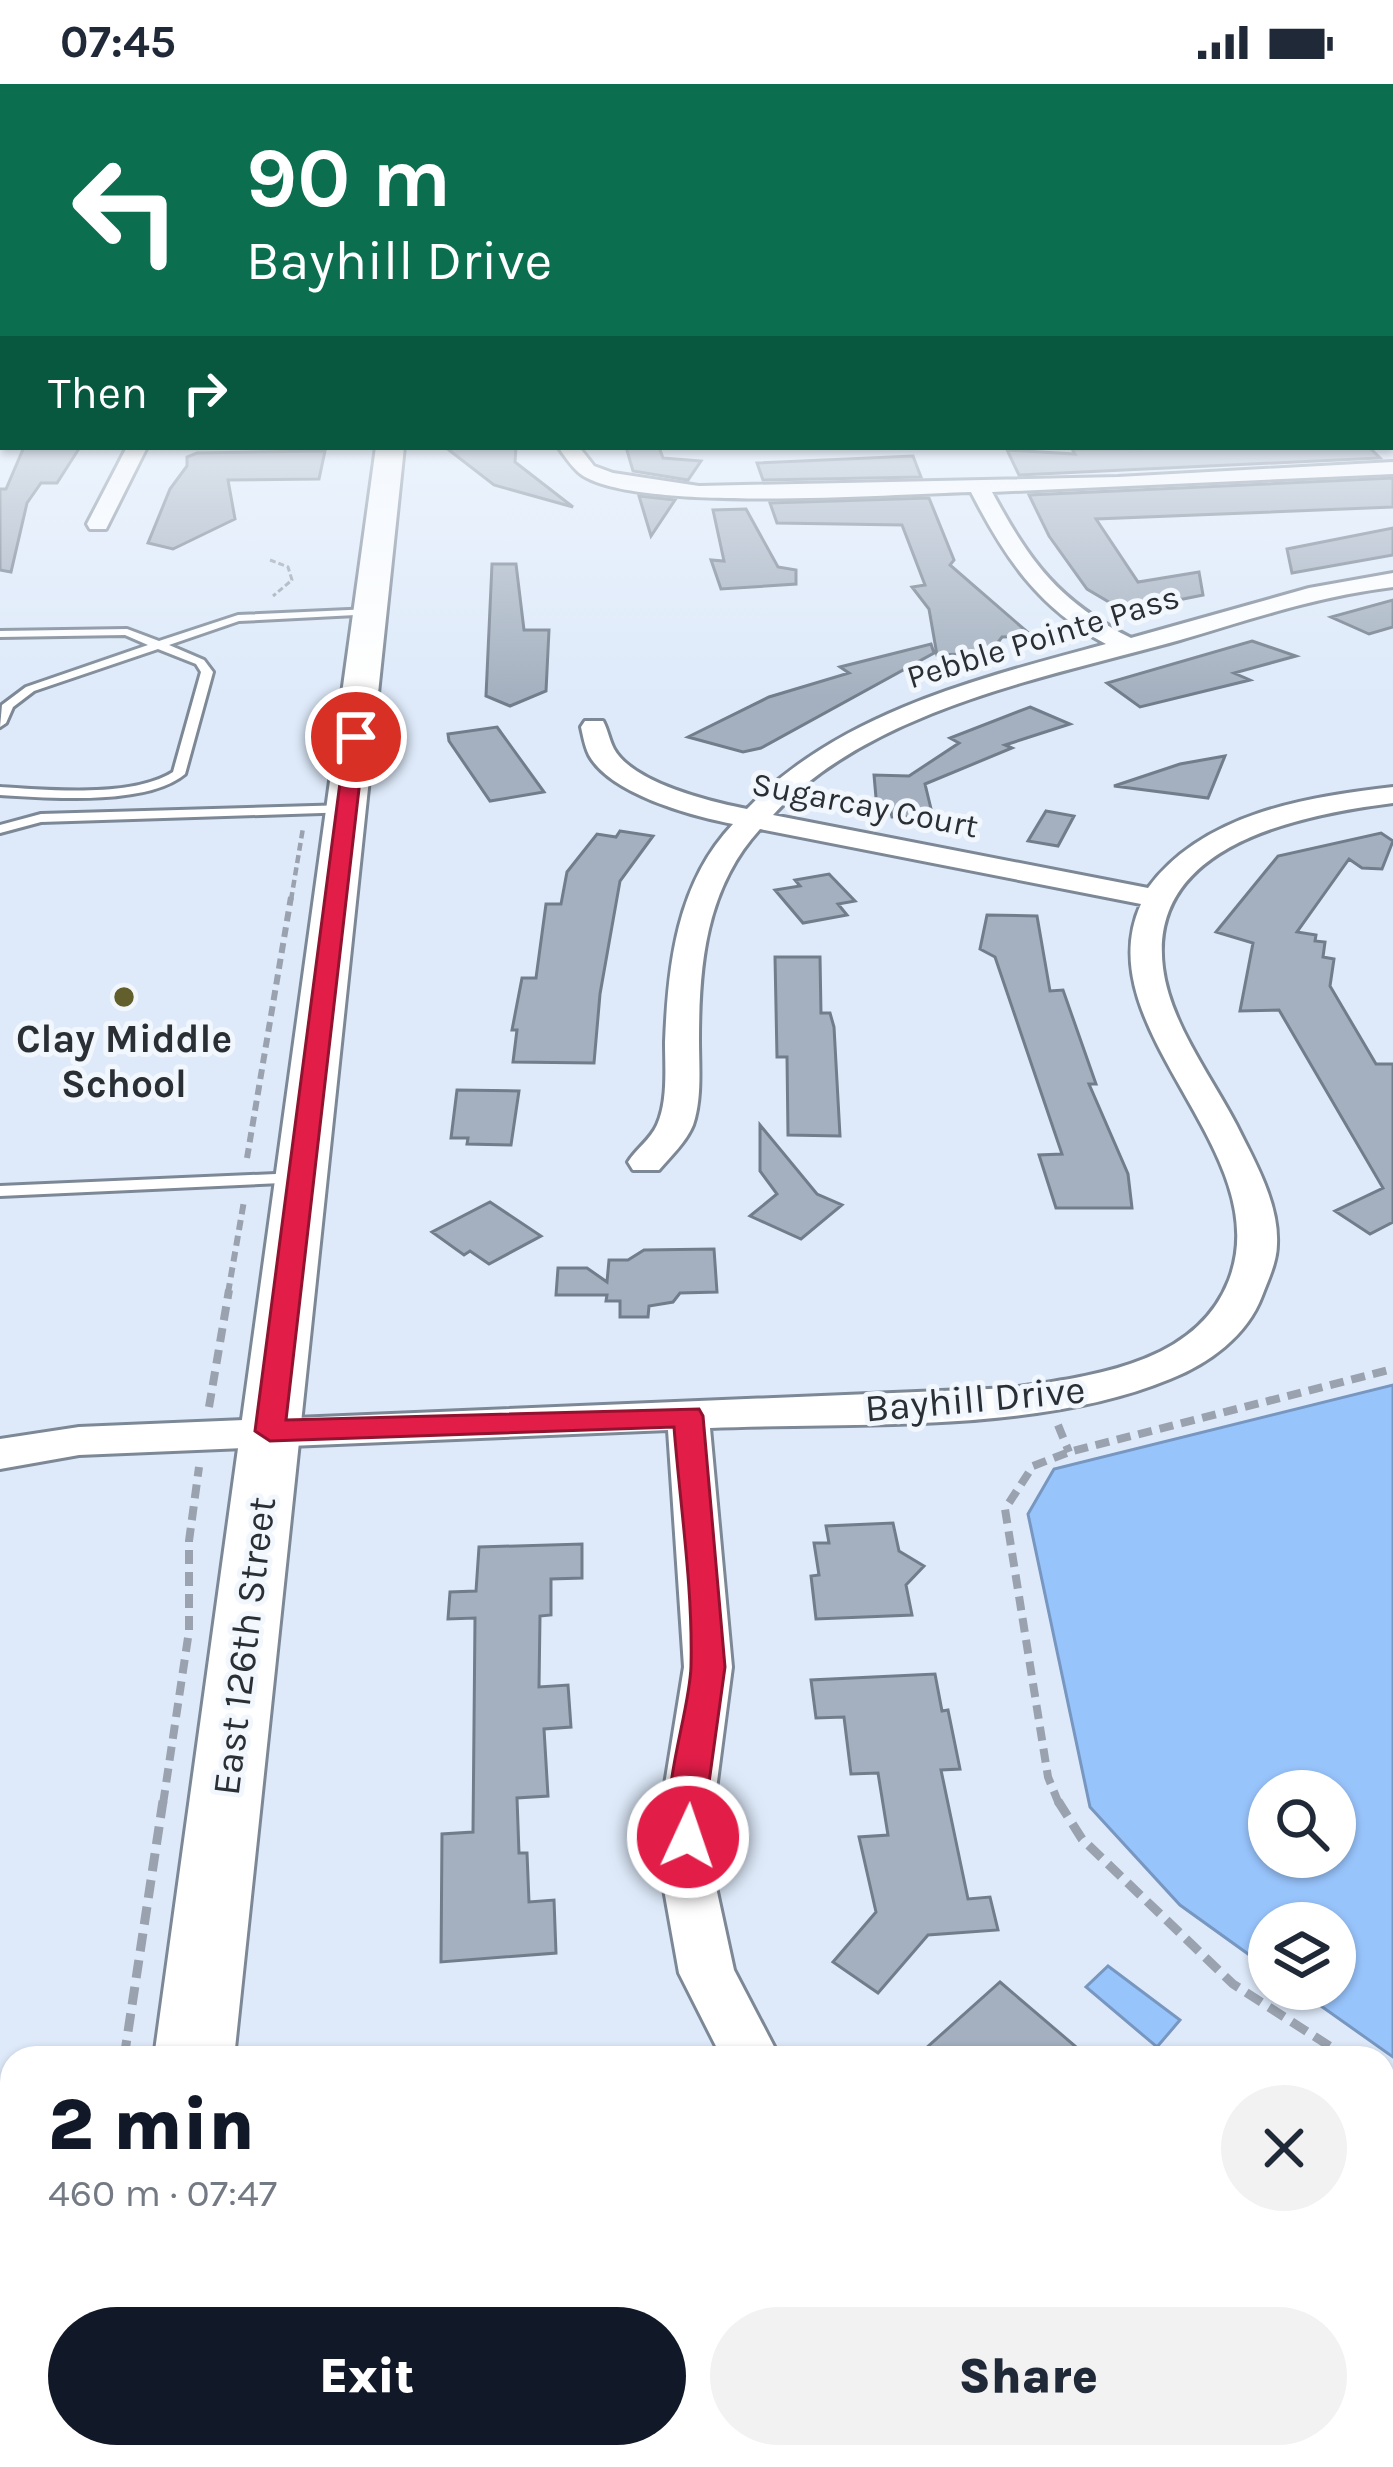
<!DOCTYPE html>
<html lang="en">
<head>
<meta charset="utf-8">
<style>
  :root { --surface:#fff; --page:#f2f2f3; --text:#1f2937; --muted:#747a83; --accent:#111827 }
  body { margin:0; font-family:Karla,sans-serif; background:var(--page); color:var(--text); height:100vh; display:flex; flex-direction:column; font-size:45px; white-space:nowrap }
  * { box-sizing:border-box; margin:0 }
  p { font-size:39px; color:var(--muted) }
  .icon { flex:none; width:66px; height:66px; fill:none; stroke:currentColor; stroke-width:2; stroke-linecap:round; stroke-linejoin:round }
  .map { position:relative; flex:1; overflow:hidden }
  .side { position:absolute; left:0px; top:1962px; width:1395px; height:423px; display:flex; flex-direction:column; background:var(--surface); border-radius:36px 36px 0 0; box-shadow:0 3px 9px #0004 }
  .side>* { flex:none }
  .hud { position:absolute; left:0px; top:0px; width:1395px; height:366px; box-shadow:0 3px 9px #0004; background:#0b6e4f; color:#fff; overflow:hidden }
  .buttons { position:absolute; left:1248px; top:1686px; display:grid; gap:24px }
  .buttons a { display:grid; place-items:center; width:108px; height:108px; border-radius:50%; background:var(--surface); box-shadow:0 3px 9px #0004; font-size:60px }
  .pin { position:absolute; display:grid; place-items:center; width:102px; height:102px; color:#fff; margin:-51px; border:6px solid #fff; border-radius:50%; box-shadow:0 3px 12px #0007 }
  .me { position:absolute; width:132px; margin:-66px; rotate:3deg; stroke-linejoin:round; filter:drop-shadow(0 0 9px #0008) }
  .turn { display:flex; align-items:center; gap:42px; height:252px; padding:0 48px; font-size:54px }
  .turn .icon { width:156px; height:156px; stroke-width:2.5 }
  .turn b { display:block; font-size:84px; line-height:102px }
  .then { display:flex; align-items:center; height:114px; padding:0 48px; background:#0003; gap:24px; font-size:45px }
  .round { display:grid; place-items:center; flex:none; width:126px; height:126px; border-radius:63px; background:var(--page) }
  .head { display:flex; align-items:center; justify-content:space-between; height:204px; padding:0 48px }
  h1 { font-size:72px; font-weight:800; line-height:90px; color:var(--accent) }
  .button { display:flex; gap:24px; margin-top:auto; padding:24px 48px }
  .button a { flex:1; height:138px; border-radius:72px; background:var(--accent); color:#fff; font-size:48px; font-weight:800; line-height:138px; text-align:center }
  .button a+a { background:var(--page); color:var(--text) }
  .status { display:flex; justify-content:space-between; align-items:center; height:84px; padding:0 60px; background:var(--surface); direction:ltr }
  .status svg { height:33px; fill:currentColor }
  .map>svg:first-child { display:block }
  .water { fill:#98c4fc; stroke:#7797c0; stroke-width:3; fill-rule:evenodd }
  .building { fill:#a4b0bf; stroke:#727d8b; stroke-width:3 }
  .lines { fill:none; stroke-linecap:round; stroke-linejoin:round }
  .lane-casing { stroke:#7d8896; stroke-width:6 }
  .street-casing { stroke:#7d8896; stroke-width:6 }
  .secondary-casing { stroke:#7d8896; stroke-width:6 }
  .path-far4 { stroke:#99a2ae; stroke-width:3; stroke-dasharray:6 3; stroke-linecap:butt }
  .path-far3 { stroke:#99a2ae; stroke-width:4.5; stroke-dasharray:8 4.5; stroke-linecap:butt }
  .path-far2 { stroke:#99a2ae; stroke-width:6; stroke-dasharray:10 6; stroke-linecap:butt }
  .path-far1 { stroke:#99a2ae; stroke-width:8; stroke-dasharray:14 8; stroke-linecap:butt }
  .path { stroke:#99a2ae; stroke-width:9; stroke-dasharray:18 9; stroke-linecap:butt }
  .lane { fill:#fff; fill-rule:evenodd }
  .street { fill:#fff; fill-rule:evenodd }
  .secondary { fill:#fff; fill-rule:evenodd }
  .route { fill:#e11d48; stroke:#92132f; stroke-width:3 }
  .poi-dot { fill:#635f2c; stroke:#f2f7fd; stroke-width:4.5 }
  .labels { text-anchor:middle; dominant-baseline:central; stroke-width:10; stroke-linejoin:round; paint-order:stroke }
  .far-street-label { font-size:33px; fill:#2a2f35; stroke:#f2f7fd }
  .poi-label { font-size:39px; font-weight:bold; fill:#2a2f35; stroke:#f2f7fd }
  .street-label { font-size:39px; fill:#2a2f35; stroke:#f2f7fd }
</style>
</head>
<body>
<div class="status"><b>07:45</b><svg viewBox="0 0 49 12"><path d="M0 12V9h3v3zM5 12V6h3v6zM10 12V3h3v9zM15 12V0h3v12zM26 1h20v11H26zM47 4h2v5h-2z"/></svg></div>
<div class="map">
<svg width="1393" height="2383" viewBox="0 0 1393 2383">
  <rect width="100%" height="100%" fill="#deeafa"/>
  <path class="water" d="M1393,1301V1973L1297,1905H1335V1839H1269V1885L1180,1821L1090,1723L1028,1430L1054,1385ZM1269,1707H1335V1773H1269Z
    M1108,1882L1180,1936L1157,1963L1086,1903Z"/>
  <path class="building" d="M24,363H80L57,399H41L27,419L11,488L0,486V405H6Z
    M445,363H516L515,378L573,423L494,401Z
    M626,363H659L663,374L701,377L688,396L633,387Z
    M1369,363L1380,374L1019,391L1007,366L1075,370L1072,365Z
    M325,367L319,395L228,396L235,435L173,465L148,459L170,405L187,382V373L197,369Z
    M913,372L921,393L763,396L757,379Z
    M1393,394V423L1096,435L1138,498L1199,488L1203,511L1124,527L1087,505L1049,452L1029,411Z
    M639,412L675,416L651,452Z
    M929,414L954,476L950,481L1032,552L1002,553L990,569L937,571L929,525L912,503L925,501L902,441L777,439L770,419Z
    M746,425L778,483L796,486V500L721,505L711,476L724,477L713,426Z
    M1393,444V471L1292,489L1287,465Z
    M492,480H516L524,546H549L546,607L510,622L486,612Z
    M1393,516V543L1369,550L1331,533Z
    M1252,557L1296,572L1234,589L1250,596L1140,623L1107,599Z
    M931,560L934,569L761,664L743,668L688,653L769,613L849,589L840,583Z
    M1030,623L1070,640L1005,661L1012,664L925,700L933,733H892L890,725H877L874,691L909,692L959,659L950,654Z
    M497,643L544,708L490,717L449,657L448,650Z
    M1225,672L1208,714L1114,702L1180,680Z
    M1046,727L1074,732L1058,762L1028,757Z
    M620,747L653,752L620,797L600,910L594,979L513,978L517,946H512L522,894H536L546,820H561L567,788L597,750L616,753Z
    M1381,749L1393,757L1382,785L1362,784L1349,775L1297,848L1316,851L1315,857L1325,858L1323,873L1334,875L1330,902L1376,980H1393V1138L1370,1150L1335,1127L1383,1104L1279,926L1240,927L1253,859L1216,848L1278,772Z
    M829,790L855,817L838,820L847,831L803,839L775,806L800,802L795,796Z
    M987,831L1037,832L1050,907L1063,906L1096,1000H1089L1128,1090L1132,1124H1056L1039,1071L1062,1070L995,873L980,865Z
    M775,873H820L821,929H830L834,943L840,1052L788,1051L787,973H777Z
    M457,1006L519,1007L511,1061L467,1060L468,1054H451Z
    M760,1041L817,1110L842,1121L801,1155L750,1132L777,1110L760,1087Z
    M490,1118L541,1152L489,1180L470,1167L464,1171L432,1148Z
    M714,1165L717,1208L680,1209L673,1218L649,1222L648,1233H620V1217H606L607,1211H556L558,1184H587L607,1198L609,1176H628L644,1166Z
    M893,1439L899,1467L924,1482L906,1501L912,1531L816,1535L811,1492L819,1491L814,1459H829L826,1442Z
    M582,1460V1494L551,1495V1531L540,1532L539,1603L568,1601L571,1643L544,1645L548,1712L517,1714L519,1769H527L529,1818L554,1816L556,1869L441,1878L442,1750L473,1748L475,1534L448,1535L450,1508L476,1507L479,1463Z
    M935,1590L942,1627L948,1626L960,1685L941,1686L968,1815L990,1813L998,1846L928,1851L878,1909L833,1878L876,1828L859,1753L888,1751L878,1689L851,1690L844,1633L816,1634L811,1596Z
    M1000,1898L1089,1974H915Z"/>
  <g class="lines">
    <g class="lane-casing">
      <path id="lane" d="M371,525L375,526V530L239,537L169,561L204,576L213,588L185,690C147,722 49,714 0,711V703C48,706 132,714 173,688L201,588L196,580L158,565L34,607L13,623L6,639L0,643L2,621L26,603L148,561L125,551L0,553V547L127,545L159,557L238,531Z
        M347,721L354,725L352,728L41,738L0,749V741L41,730Z
        M298,1089L306,1094L304,1098L0,1112V1102Z"/>
    </g>
    <g class="street-casing">
      <path id="street" d="M127,363H147L106,445H90L87,440Z
        M558,363H579L594,382L613,389L699,402L1118,393L1393,378V390L992,408C1030,478 1058,517 1131,554L1309,504L1393,489V503C1319,512 1251,535 1180,556C1048,593 870,625 773,731L1148,804C1203,729 1307,713 1393,703V719C1300,731 1147,760 1163,884C1170,939 1211,992 1236,1040C1254,1076 1279,1119 1277,1160C1277,1178 1268,1196 1262,1212C1247,1252 1208,1280 1170,1295C1038,1350 852,1338 710,1344L732,1583L715,1713L714,1794L734,1886L780,1974H722L679,1889L662,1794L663,1713L684,1583L668,1346L79,1371L0,1385V1355L79,1343L1012,1304C1091,1292 1196,1281 1229,1196C1279,1067 1084,945 1141,820L760,745C706,804 699,880 699,956C699,983 702,1015 693,1041C686,1058 671,1072 659,1086H633L628,1078C636,1065 651,1055 657,1041C668,1017 665,984 665,958C668,880 677,799 733,740C692,732 610,710 589,671C585,663 583,652 581,643L585,637H603C608,646 609,656 614,665C633,699 711,718 747,725C839,628 981,594 1106,560C1039,525 1005,474 971,408C893,410 639,429 582,391C573,385 565,372 558,363Z
        M1124,2373H1198L1202,2383H1128Z"/>
    </g>
    <g class="secondary-casing">
      <path id="secondary" d="M376,363H404L234,1974H154Z
        M99,2373H191L190,2383H98Z"/>
    </g>
    <path class="path-far4" d="M270,476L288,483L292,496L273,512"/>
    <path class="path-far3" d="M291,816L303,744"/>
    <path class="path-far2" d="M247,1074L291,813
      M228,1209L244,1117"/>
    <path class="path-far1" d="M209,1323L229,1206
      M1058,1341L1069,1368
      M163,1720L189,1547V1457L199,1383
      M1059,1720L1048,1693L1005,1425L1033,1382L1069,1368L1393,1285"/>
    <path class="path" d="M1058,1717L1082,1755L1233,1900L1348,1974
      M124,1974L163,1717
      M1383,1997L1393,2003
      M60,2383L63,2373"/>
    <use href="#lane" class="lane"/>
    <use href="#street" class="street"/>
    <use href="#secondary" class="secondary"/>
  </g>
  <linearGradient id="sky" x2="0" y2="1"><stop stop-color="#88baf0"/><stop offset="0.46" stop-color="#f0f6fd"/><stop offset="1" stop-color="#f0f6fd" stop-opacity="0"/></linearGradient>
  <rect width="1393" height="612" fill="url(#sky)"/>
  <path class="route" d="M356,647L365,653L286,1336L699,1325L703,1332L725,1583L707,1713V1753L701,1764L688,1768L676,1764C654,1721 690,1631 691,1582C693,1503 680,1421 674,1343L270,1357L255,1347L346,653Z"/>
  <circle class="poi-dot" cx="124" cy="913" r="12"/>
  <g class="labels">
    <g class="far-street-label">
      <text transform="translate(1043 553) rotate(-17)">Pebble Pointe Pass</text>
      <text transform="translate(865 721) rotate(11)">Sugarcay Court</text>
    </g>
    <g class="poi-label">
      <text x="124" y="955">Clay Middle<tspan x="124" dy="45">School</tspan></text>
    </g>
    <g class="street-label">
      <text transform="translate(975 1315) rotate(-5)">Bayhill Drive</text>
      <text transform="translate(244 1562) rotate(-83)">East 126th Street</text>
    </g>
  </g>
</svg>
<div class="buttons">
<a><svg class="icon" aria-label="search" viewBox="0 0 24 24"><circle cx="10" cy="10" r="6"/><path d="M15 15l6 6"/></svg></a>
<a><svg class="icon" aria-label="layers" viewBox="0 0 24 24"><path d="M12 4l9 5-9 5-9-5zM3 14l9 5 9-5"/></svg></a>
</div>
<div class="pin" style="left:356px;top:653px;background:#d93025"><svg class="icon" aria-label="arrive" viewBox="0 0 24 24"><path d="M6 21V4h12l-3 4 3 4H6"/></svg></div>
<svg class="me" style="left:688px;top:1753px" viewBox="-20 -20 40 40"><circle r="17" fill="#e11d48" stroke="#fff" stroke-width="3"/><path d="M0-11L8 9 0 5-8 9z" fill="#fff"/></svg>
<div class="hud">
<div class="turn"><svg class="icon" aria-label="left" viewBox="0 0 24 24"><path d="M17 20v-9H6M10 6l-5 5 5 5"/></svg><div><b>90 m</b>Bayhill Drive</div></div>
<div class="then">Then<svg class="icon" aria-label="right" viewBox="0 0 24 24"><path d="M7 20v-9h11M14 6l5 5-5 5"/></svg></div>
</div>
<section class="side">
<div class="head"><div><h1>2 min</h1><p>460 m · 07:47</p></div><a class="round"><svg class="icon" aria-label="close" viewBox="0 0 24 24"><path d="M6 6l12 12M18 6L6 18"/></svg></a></div>
<div class="button"><a>Exit</a><a>Share</a></div>
</section>
</div>
</body>
</html>
